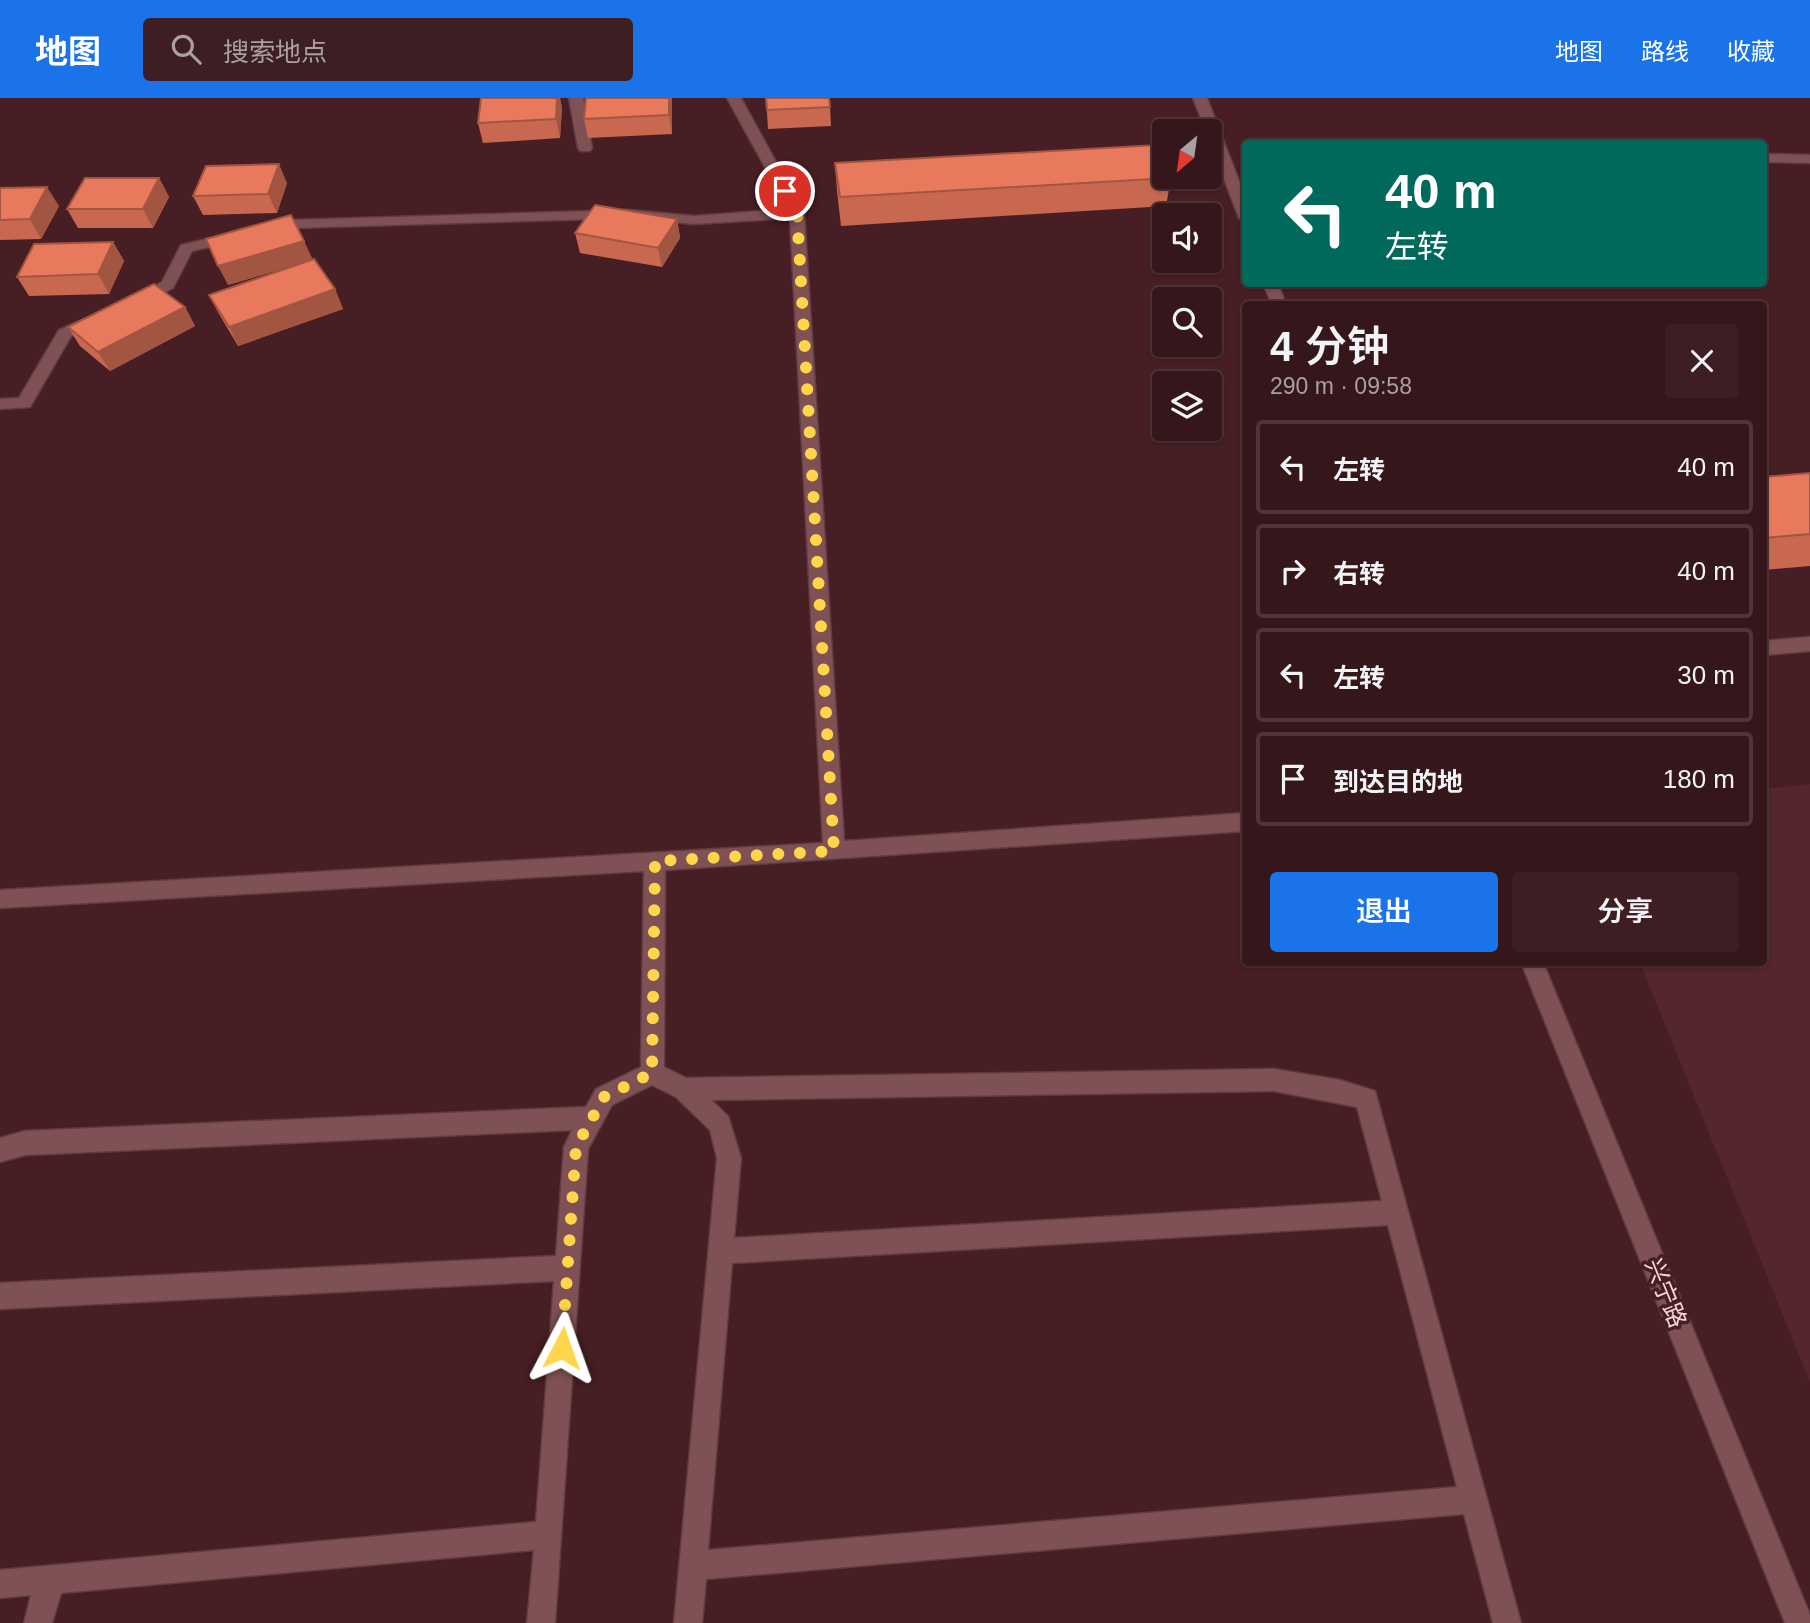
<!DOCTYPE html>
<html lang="zh">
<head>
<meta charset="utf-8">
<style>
  :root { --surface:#35161a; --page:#3d1f23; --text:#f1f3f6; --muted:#aa9fa2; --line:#4f3539; --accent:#1a73e8 }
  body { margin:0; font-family:Helvetica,"Noto Sans SC",sans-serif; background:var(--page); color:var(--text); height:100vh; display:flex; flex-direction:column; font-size:26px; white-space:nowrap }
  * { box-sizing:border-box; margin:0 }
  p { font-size:23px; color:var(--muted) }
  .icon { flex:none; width:38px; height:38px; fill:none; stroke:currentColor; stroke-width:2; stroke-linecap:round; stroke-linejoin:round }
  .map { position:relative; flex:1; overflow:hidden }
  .drawer { position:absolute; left:1242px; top:203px; width:525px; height:665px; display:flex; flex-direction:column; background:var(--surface); border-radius:7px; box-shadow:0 2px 5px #0004,0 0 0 2px var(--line) }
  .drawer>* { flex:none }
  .hud { position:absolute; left:1242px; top:42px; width:525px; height:147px; border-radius:7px; box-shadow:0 2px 5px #0004,0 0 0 2px var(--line); background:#00695c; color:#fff; overflow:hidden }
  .needle { width:46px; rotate:209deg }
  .tools { position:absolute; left:1152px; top:21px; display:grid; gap:14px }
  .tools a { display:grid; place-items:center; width:70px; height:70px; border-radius:7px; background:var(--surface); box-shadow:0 2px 5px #0004,0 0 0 2px var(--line); font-size:35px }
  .pin { position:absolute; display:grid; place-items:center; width:60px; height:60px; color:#fff; margin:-30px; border:4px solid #fff; border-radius:50%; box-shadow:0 2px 7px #0007 }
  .me { position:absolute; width:77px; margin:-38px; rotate:4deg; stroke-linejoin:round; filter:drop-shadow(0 0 5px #0008) }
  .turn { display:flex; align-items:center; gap:24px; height:147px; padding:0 28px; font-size:32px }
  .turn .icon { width:91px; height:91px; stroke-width:2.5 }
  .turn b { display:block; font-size:49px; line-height:60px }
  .round { display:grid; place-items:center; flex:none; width:74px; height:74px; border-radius:7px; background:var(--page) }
  .headline { display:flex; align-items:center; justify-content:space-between; height:119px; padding:0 28px }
  h1 { font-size:42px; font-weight:600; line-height:52px }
  .primary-button { display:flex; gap:14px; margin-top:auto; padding:14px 28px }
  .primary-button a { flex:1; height:80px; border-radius:7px; background:var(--accent); color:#fff; font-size:28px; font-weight:600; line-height:80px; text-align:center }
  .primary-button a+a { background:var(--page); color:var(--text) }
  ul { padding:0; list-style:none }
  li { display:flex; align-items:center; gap:21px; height:94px; margin:0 14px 10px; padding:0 14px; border:4px solid var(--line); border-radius:7px }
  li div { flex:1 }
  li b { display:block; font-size:26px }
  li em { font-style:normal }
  header { display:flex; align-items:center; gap:42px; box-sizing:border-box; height:98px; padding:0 35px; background:var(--accent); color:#fff }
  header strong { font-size:33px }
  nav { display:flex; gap:38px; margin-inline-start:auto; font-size:24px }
  .search { width:490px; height:63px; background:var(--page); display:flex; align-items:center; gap:18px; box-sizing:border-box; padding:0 24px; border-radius:7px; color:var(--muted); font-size:26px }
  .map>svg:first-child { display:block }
  .built { fill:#55262b }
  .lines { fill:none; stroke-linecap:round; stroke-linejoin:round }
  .minor-casing { stroke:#5f3c41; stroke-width:3 }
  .minor { fill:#7f5154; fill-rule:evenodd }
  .wall { fill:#c86850 }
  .shaded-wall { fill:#a25541 }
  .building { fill:#e8795d; stroke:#a25541; stroke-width:2 }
  .route { stroke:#ffd54a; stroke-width:12; stroke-dasharray:0 21.6 }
  .labels { text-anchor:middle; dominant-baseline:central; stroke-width:7; stroke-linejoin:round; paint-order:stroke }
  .near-street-label { font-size:24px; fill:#f3d7d8; stroke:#471e23 }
</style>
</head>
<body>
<header>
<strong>地图</strong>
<div class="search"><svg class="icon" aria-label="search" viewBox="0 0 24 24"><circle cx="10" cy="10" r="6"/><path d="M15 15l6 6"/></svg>搜索地点</div>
<nav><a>地图</a><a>路线</a><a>收藏</a></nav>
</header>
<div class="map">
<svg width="1810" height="1525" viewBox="0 0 1810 1525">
  <rect width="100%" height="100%" fill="#471e23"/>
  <path class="built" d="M1810,686V1284L1640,865L1764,864V691Z"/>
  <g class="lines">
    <g class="minor-casing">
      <path id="minor" d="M569,0H583L592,50L590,53H580L578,50Z
        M727,0H741L804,115L844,743L1246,715V733L665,772L664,969L686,980L1274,971L1340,982L1375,993L1521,1525H1493L1464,1416L706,1481L702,1525H674L717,1060L710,1032L676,999L652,987L612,1007L588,1051L555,1525H527L534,1452L61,1495L52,1525H24L31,1497L0,1500V1472L536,1424L554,1183L0,1211V1185L556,1158L564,1049L572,1032L25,1057L0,1064V1040L25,1033L586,1009L596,991L641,969L644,773L0,810V792L823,745L790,120L694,126L629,120L293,130L269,136L262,132L264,129L293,122L629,112L694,118L788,111ZM1274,993L1357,1009L1382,1103L734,1140L741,1060L728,1018L711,1002ZM1388,1127L1457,1389L708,1452L732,1165Z
        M1193,0H1207L1246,101V124L1239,120L1209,42V33H1206Z
        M1764,56L1810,57V65L1764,64Z
        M234,135L241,139L239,142L192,153L173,190L141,206L136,208L128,203L162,184L181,147Z
        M1263,186H1278L1286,206H1272Z
        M94,217L102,222L99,225L71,238L30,309L0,311V301L19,300L59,232Z
        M1810,539V553L1764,557V543Z
        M1521,864H1543L1810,1517V1525H1785Z"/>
    </g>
    <use href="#minor" class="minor"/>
  </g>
  <path class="wall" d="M481,0H560L562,10L560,40L483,45L478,25Z
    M766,0L830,9L831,28L768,31Z
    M672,3V36L588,40L584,21Z
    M835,65L1171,80L1166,108L841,128L837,93Z
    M159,80L169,99L153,130H78L67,111Z
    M287,85L277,115L203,117L193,98Z
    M0,90L59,108L41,141L0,142Z
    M677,121L680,140L662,169L580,155L575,135Z
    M304,143L312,162L335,191L343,211L238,248L219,216L209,197L295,167L228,187Z
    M113,144L124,163L109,196L29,198L17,179Z
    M185,209L195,228L110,273L80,248L68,229Z
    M1810,375V468L1764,472V379Z"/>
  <path class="shaded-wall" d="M557,0H560L562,10L560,40L556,21Z
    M669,0H672V36L669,17Z
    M279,66L287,85L277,115L268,96Z
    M159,80L169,99L153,130L143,111Z
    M47,89L59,108L41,141L30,121Z
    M677,121L680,140L662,169L658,150Z
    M304,143L313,162L228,187L218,168Z
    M113,144L124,163L109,196L98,176Z
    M335,191L343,211L238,248L229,229Z
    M185,209L195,228L110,273L98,254Z"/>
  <path class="building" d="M481,0H557L556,21L478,25Z
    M586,0H669V17L584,21Z
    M766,0H829L830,9L767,12Z
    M1158,47L1164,62V79H1170L1171,80L840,99L835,65Z
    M279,66L268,96L193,98L206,68Z
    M85,80H159L143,111H67Z
    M47,89L30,121L0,122V90Z
    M595,107L677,121L658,150L575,135Z
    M291,117L304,143L218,168L206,141Z
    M113,144L98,176L17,179L34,146Z
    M314,161L335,191L229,229L209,197Z
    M154,186L185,209L98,254L68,229Z
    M1810,375V436L1764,440V379Z"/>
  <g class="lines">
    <path class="route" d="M562,1250L576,1049L604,999L652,975L655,763L834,753L797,115L785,93"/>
  </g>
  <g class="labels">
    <g class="near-street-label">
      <text transform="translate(1666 1195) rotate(68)">兴宁路</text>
    </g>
  </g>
</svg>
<div class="tools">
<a><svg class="needle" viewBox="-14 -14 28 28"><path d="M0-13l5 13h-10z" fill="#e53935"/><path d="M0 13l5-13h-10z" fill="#aa9fa2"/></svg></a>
<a><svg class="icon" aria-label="sound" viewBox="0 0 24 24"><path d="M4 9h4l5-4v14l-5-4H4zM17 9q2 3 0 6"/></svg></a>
<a><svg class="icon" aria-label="search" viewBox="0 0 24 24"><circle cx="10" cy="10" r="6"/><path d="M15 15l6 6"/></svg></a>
<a><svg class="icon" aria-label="layers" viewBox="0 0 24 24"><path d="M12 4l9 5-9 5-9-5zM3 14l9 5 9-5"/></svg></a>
</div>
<div class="pin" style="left:785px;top:93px;background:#d93025"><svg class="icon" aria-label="arrive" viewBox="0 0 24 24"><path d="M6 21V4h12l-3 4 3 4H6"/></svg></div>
<svg class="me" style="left:562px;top:1250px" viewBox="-20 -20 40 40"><path d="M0-17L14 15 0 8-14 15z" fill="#ffd54a" stroke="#fff" stroke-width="4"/></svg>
<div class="hud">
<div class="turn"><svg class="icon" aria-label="left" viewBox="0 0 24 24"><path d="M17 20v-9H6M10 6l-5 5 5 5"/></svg><div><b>40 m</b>左转</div></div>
</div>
<section class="drawer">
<div class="headline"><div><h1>4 分钟</h1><p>290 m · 09:58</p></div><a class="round"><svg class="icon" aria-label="close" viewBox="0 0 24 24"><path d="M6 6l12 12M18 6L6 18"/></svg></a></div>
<ul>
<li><svg class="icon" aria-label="left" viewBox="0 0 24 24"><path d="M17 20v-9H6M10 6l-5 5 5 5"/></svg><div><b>左转</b></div><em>40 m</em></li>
<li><svg class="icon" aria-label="right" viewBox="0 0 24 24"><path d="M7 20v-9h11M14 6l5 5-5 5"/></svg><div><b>右转</b></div><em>40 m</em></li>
<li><svg class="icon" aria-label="left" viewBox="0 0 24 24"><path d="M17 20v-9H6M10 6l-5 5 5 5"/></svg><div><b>左转</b></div><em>30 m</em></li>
<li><svg class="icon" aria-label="arrive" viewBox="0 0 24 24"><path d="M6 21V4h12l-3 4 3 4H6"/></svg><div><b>到达目的地</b></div><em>180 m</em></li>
</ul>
<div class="primary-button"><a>退出</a><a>分享</a></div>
</section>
</div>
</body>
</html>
